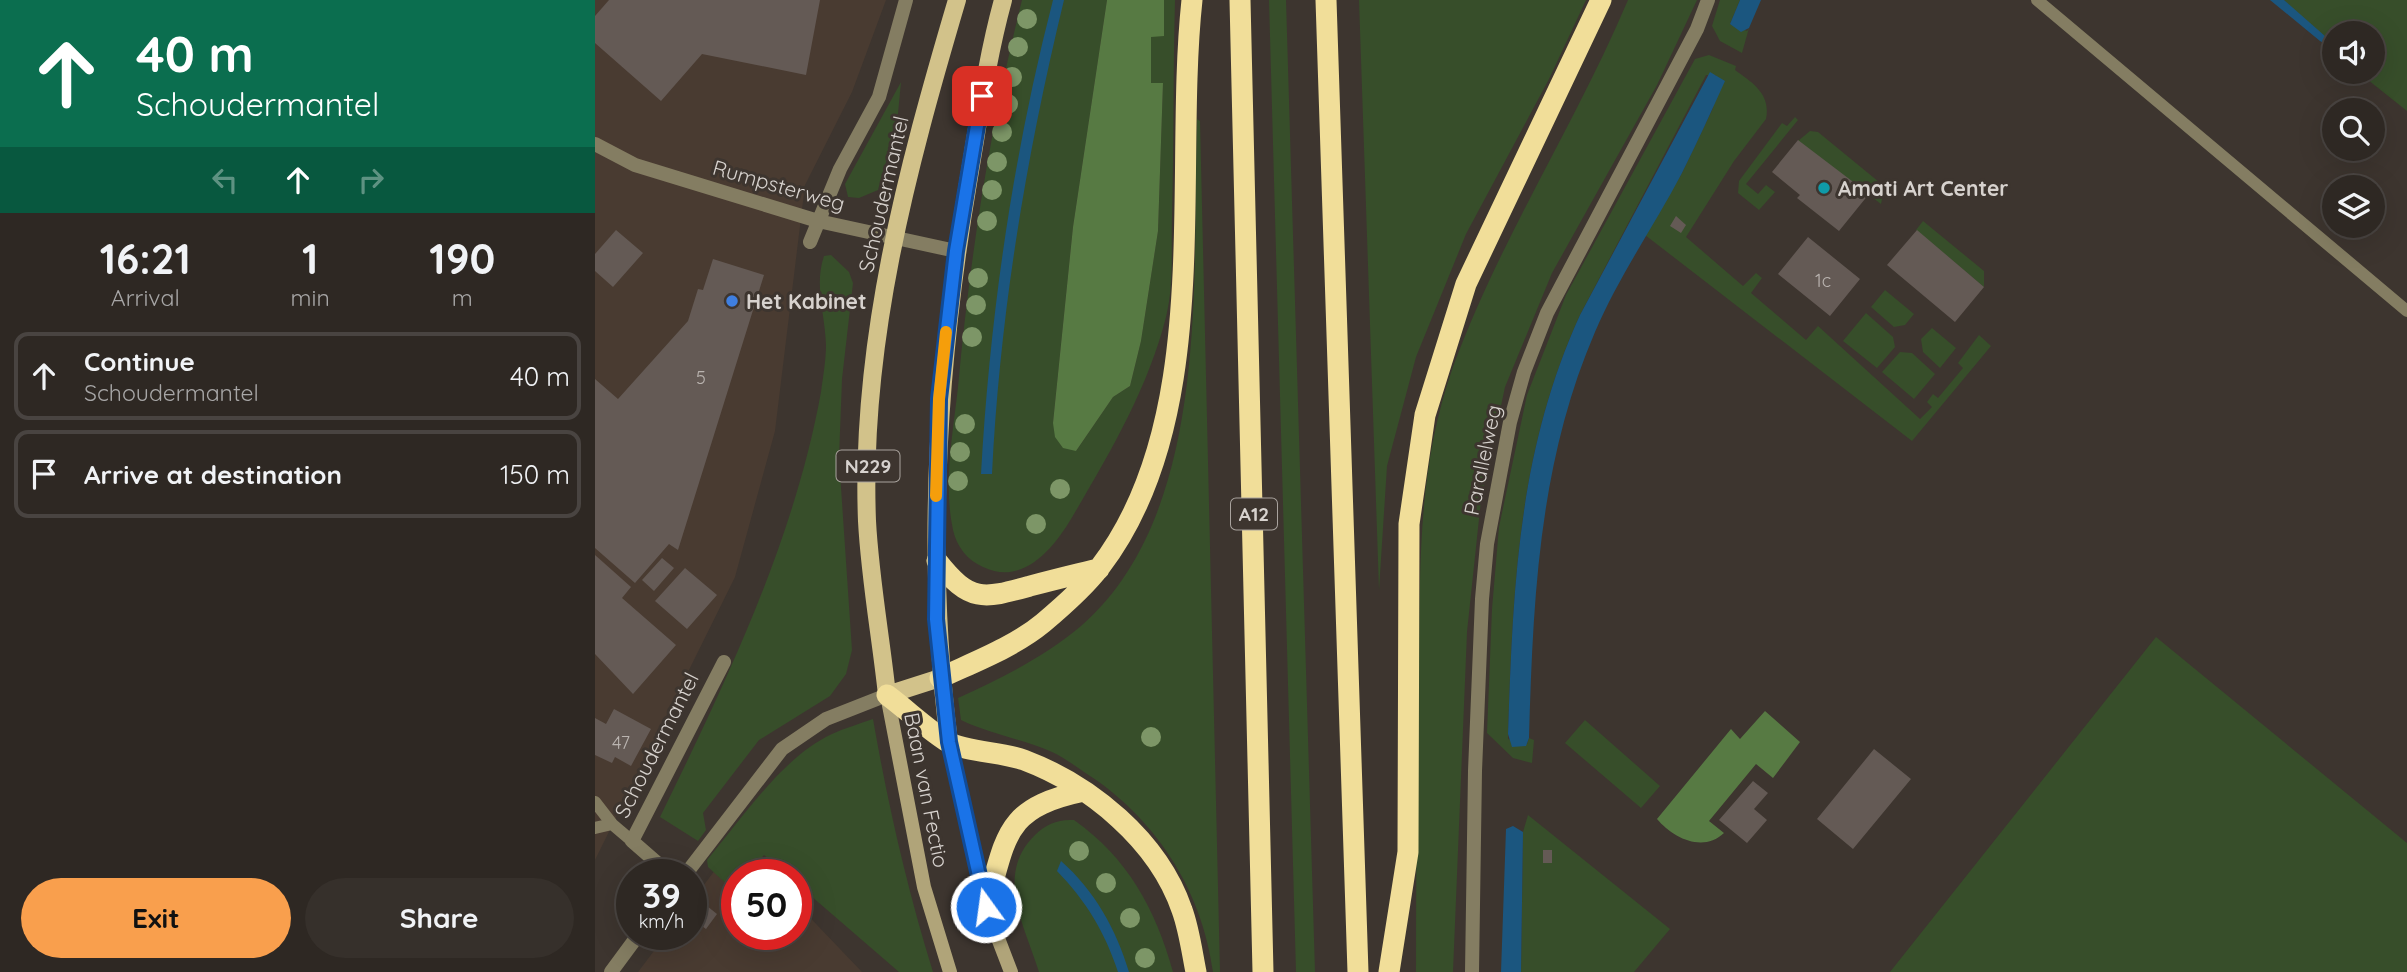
<!DOCTYPE html>
<html lang="en">
<head>
<meta charset="utf-8">
<style>
  :root { --surface:#2e2823; --page:#36302b; --text:#f1f3f6; --muted:#a7a6a6; --line:#494441; --accent:#f99f4d }
  body { margin:0; font-family:Quicksand,sans-serif; background:var(--page); color:var(--text); height:100vh; display:flex; flex-direction:column; font-size:26px; white-space:nowrap }
  * { box-sizing:border-box; margin:0 }
  p { font-size:23px; color:var(--muted) }
  .icon { flex:none; width:38px; height:38px; fill:none; stroke:currentColor; stroke-width:2; stroke-linecap:round; stroke-linejoin:round }
  .map { position:relative; flex:1; overflow:hidden }
  .panel { display:flex; flex-direction:column; background:var(--surface); width:595px }
  .panel>* { flex:none }
  .banner { background:#0b6e4f; color:#fff; overflow:hidden }
  .fabs { position:absolute; left:1727px; top:21px; display:grid; gap:14px }
  .fabs a { display:grid; place-items:center; width:63px; height:63px; border-radius:50%; background:var(--surface); box-shadow:0 7px 28px #0002,0 0 0 2px var(--line); font-size:35px }
  .speed { position:absolute; left:21px; top:859px; display:flex; gap:14px; font-size:35px; font-weight:700; text-align:center }
  .speed>* { display:grid; place-content:center; width:91px; height:91px; border-radius:50%; background:var(--surface); box-shadow:0 7px 28px #0002,0 0 0 2px var(--line); line-height:1 }
  .speed small { font-size:18px; font-weight:400 }
  .speed .limit { border:10px solid #d22; background:#fff; color:#111 }
  .pin { position:absolute; display:grid; place-items:center; width:60px; height:60px; color:#fff; margin:-30px; border-radius:14px; box-shadow:0 4px 10px #0006 }
  .me { position:absolute; width:77px; margin:-38px; rotate:346deg; stroke-linejoin:round; filter:drop-shadow(0 0 5px #0008) }
  .turn { display:flex; align-items:center; gap:24px; height:147px; padding:0 21px; font-size:32px }
  .turn .icon { width:91px; height:91px; stroke-width:2.5 }
  .turn b { display:block; font-size:49px; line-height:60px }
  .lanes { display:flex; align-items:center; height:66px; padding:0 21px; background:#0003; justify-content:center; gap:35px; direction:ltr }
  .lanes .off { opacity:.35 }
  .eta { display:flex; justify-content:space-evenly; align-items:center; height:119px; text-align:center }
  .eta b { font-size:42px; font-weight:800; line-height:49px }
  .cta { display:flex; gap:14px; margin-top:auto; padding:14px 21px }
  .cta a { flex:1; height:80px; border-radius:42px; background:var(--accent); color:#111; font-size:28px; font-weight:800; line-height:80px; text-align:center }
  .cta a+a { background:var(--page); color:var(--text) }
  ul { padding:0; list-style:none }
  li { display:flex; align-items:center; gap:21px; height:88px; margin:0 14px 10px; padding:0 7px; border:4px solid var(--line); border-radius:14px }
  li div { flex:1 }
  li b { display:block; font-size:26px }
  li em { font-style:normal }
  main { display:flex; flex:1; min-height:0 }
  .map>svg:first-child { display:block }
  .built { fill:#493b31 }
  .green { fill:#374e2a }
  .forest { fill:#577a43 }
  .water { fill:#1b567f }
  .building { fill:#645a55 }
  .lines { fill:none; stroke-linecap:round; stroke-linejoin:round }
  .service { stroke:#847d62; stroke-width:12 }
  .minor { stroke:#847d62; stroke-width:14 }
  .tertiary { stroke:#847d62; stroke-width:14 }
  .secondary { stroke:#b0a479; stroke-width:14 }
  .primary { stroke:#d2c28a; stroke-width:18 }
  .motorway { stroke:#f1de99; stroke-width:21 }
  .tree { fill:#7d9667 }
  .route-casing { stroke:#114b97; stroke-width:18 }
  .route { stroke:#1a73e8; stroke-width:12 }
  .slow { stroke:#f59e0b; stroke-width:12 }
  .culture-dot { fill:#0f9aa8; stroke:#3d352f; stroke-width:2.5 }
  .shop-dot { fill:#3f7fe0; stroke:#3d352f; stroke-width:2.5 }
  .labels { text-anchor:middle; dominant-baseline:central; stroke-width:6; stroke-linejoin:round; paint-order:stroke }
  .number-label { font-size:18px; fill:#bab4b0 }
  .shield { fill:#3d352f; stroke:#a9a39e; stroke-width:2 }
  .shield-label { font-size:19px; font-weight:bold; fill:#d7d2ce }
  .street-label { font-size:21px; fill:#d7d2ce; stroke:#3d352f }
  .poi-label { font-size:21px; font-weight:bold; fill:#d7d2ce; stroke:#3d352f; text-anchor:start }
</style>
</head>
<body>
<main>
<section class="panel">
<div class="banner">
<div class="turn"><svg class="icon" aria-label="ahead" viewBox="0 0 24 24"><path d="M12 20V5M6 11l6-6 6 6"/></svg><div><b>40 m</b>Schoudermantel</div></div>
<div class="lanes"><svg class="icon off" aria-label="left" viewBox="0 0 24 24"><path d="M17 20v-9H6M10 6l-5 5 5 5"/></svg><svg class="icon" aria-label="ahead" viewBox="0 0 24 24"><path d="M12 20V5M6 11l6-6 6 6"/></svg><svg class="icon off" aria-label="right" viewBox="0 0 24 24"><path d="M7 20v-9h11M14 6l5 5-5 5"/></svg></div>
</div>
<div class="eta">
<div><b>16:21</b><p>Arrival</p></div>
<div><b>1</b><p>min</p></div>
<div><b>190</b><p>m</p></div>
</div>
<ul>
<li><svg class="icon" aria-label="ahead" viewBox="0 0 24 24"><path d="M12 20V5M6 11l6-6 6 6"/></svg><div><b>Continue</b><p>Schoudermantel</p></div><em>40 m</em></li>
<li><svg class="icon" aria-label="arrive" viewBox="0 0 24 24"><path d="M6 21V4h12l-3 4 3 4H6"/></svg><div><b>Arrive at destination</b></div><em>150 m</em></li>
</ul>
<div class="cta"><a>Exit</a><a>Share</a></div>
</section>
<div class="map">
<svg width="1812" height="972" viewBox="0 0 1812 972">
  <rect width="100%" height="100%" fill="#3d352f"/>
  <path class="built" d="M0,0H291L257,92L210,185L180,431L140,577L0,860Z
    M142,841L174,875H142V934H201V903L267,972H43L71,935L96,934V902Z"/>
  <path class="green" d="M427,0H512L478,227L458,423L481,451L518,397L535,386L546,341L563,231L568,83H556V36L569,35V0H580C578,73 579,144 577,217C576,250 579,285 571,317C553,388 516,451 479,514C461,545 430,587 388,567C372,560 362,547 358,530C348,484 358,433 363,387C375,256 395,128 427,0Z
    M674,0H691L720,972H701Z
    M764,0H991L954,79L871,234L821,357L792,466L784,590Z
    M1033,0H1102L1062,85L957,273L910,387L886,500L872,632L858,972H821C821,870 822,767 824,665C825,562 823,466 858,367C905,239 980,125 1033,0Z
    M1125,0H1145L1135,24L1152,31L1154,28L1147,53L1125,41L1117,26Z
    M1689,0H1812V111L1763,72H1778V33H1740L1739,53Z
    M1114,55L1141,66L1140,70C1158,83 1176,94 1171,119L1139,161L1091,237L1148,286L1161,273L1167,278L1156,293L1211,340L1223,326L1325,419L1337,407L1332,402L1338,394L1343,398L1368,368L1363,363L1384,335L1396,346L1317,441L1050,235L1087,173L1118,108L1121,75H1111L985,315C923,451 918,587 913,734V739L932,744L934,738L939,740L937,763L918,758L892,733L897,609L904,527L932,395L971,295L1100,59Z
    M306,82L302,124L283,190L264,198L253,197L250,184Z
    M1200,117L1203,120L1151,184L1163,194L1171,185L1180,192L1164,210L1143,193L1144,181L1187,123L1192,126Z
    M602,119L605,121L625,972H618C607,889 559,816 489,772C479,765 468,757 457,752C427,739 395,734 366,720L363,698C407,678 449,657 486,626C617,512 597,277 602,119Z
    M1215,131L1223,132L1284,182L1288,194L1286,204L1203,141Z
    M1328,221L1389,271V287L1321,230Z
    M236,255L254,272L258,283L247,379L244,458L257,650L251,674L235,696L164,740L108,813L111,830L103,841L65,817C131,682 199,541 226,392C228,377 231,360 231,345C230,314 219,285 229,256Z
    M1290,290L1319,314L1310,325L1299,327L1276,307Z
    M1271,313L1298,337L1300,347L1282,368L1248,341Z
    M1337,328L1361,348L1345,368L1328,352L1326,339Z
    M1305,352L1317,353L1340,374L1319,399L1287,372Z
    M1561,637L1812,843V972H1295Z
    M278,719C293,805 312,888 338,972H304L201,883V875H192L169,855L152,875H142L139,891L113,867L112,860C147,819 187,757 237,734C250,728 264,724 278,719Z
    M990,720L1065,786L1046,808L970,743Z
    M933,815L1075,929L1039,972H926L928,832Z
    M479,820C533,858 561,910 578,972H444C430,926 399,875 440,835C451,824 463,819 479,820Z"/>
  <path class="forest" d="M512,0H569V36L556,37V83H568L563,231L546,341L535,386L518,397L481,451L468,448L460,437L458,423L478,227Z
    M1170,711L1205,742L1178,778L1161,764L1114,821L1129,833C1108,853 1078,838 1062,819L1136,729L1145,739Z"/>
  <path class="water" d="M458,0H469C431,157 405,313 397,474H386C395,314 418,155 458,0Z
    M1145,0H1166L1154,28L1146,32L1135,24Z
    M1675,0H1689L1739,44V49L1725,41Z
    M1115,72L1130,81C1116,112 1102,143 1087,173C1059,226 1024,276 1000,332C944,462 938,598 934,738L931,746L917,747L913,734C918,587 923,451 985,315Z
    M918,826L928,832L926,972H906L911,829Z
    M466,861C500,891 521,929 534,972H523C510,932 491,901 462,871Z"/>
  <path class="building" d="M14,0H225L211,75L107,54L66,101L0,43V16Z
    M1203,140L1274,194L1244,231L1202,198L1205,195L1177,172Z
    M1081,216L1091,225L1086,233L1075,226Z
    M21,230L48,253L18,287L0,271V254Z
    M1322,230L1389,287L1360,322L1292,265Z
    M1213,237L1265,279L1235,316L1183,274Z
    M118,259L169,275L83,550L74,544L40,583L0,548V379L23,399L93,321L103,289L108,290Z
    M0,555L36,587L27,598L81,645L38,694L0,654Z
    M67,558L79,568L59,591L47,580Z
    M90,568L122,595L92,629L60,601Z
    M19,709L56,729L36,766L20,757L17,763L0,755V718L11,724Z
    M1279,749L1316,779L1258,849L1222,819Z
    M1158,781L1173,793L1159,809L1172,820L1152,843L1124,820Z
    M948,850H957V863H948Z
    M107,902L122,914L111,929L96,918Z"/>
  <g class="lines">
    <path class="service" d="M1442,0L1812,311
      M0,802L17,824L37,841
      M0,828L17,824"/>
    <path class="minor" d="M0,144L40,165L223,221L361,251
      M215,242L245,169L284,97L311,0
      M76,875L37,841L129,662
      M877,972L880,771L887,599L892,544L915,422L929,372L952,313L1102,29L1113,0"/>
    <path class="tertiary" d="M90,875L187,749L231,719L292,695
      M16,972L44,934"/>
    <path class="secondary" d="M292,695L329,887L355,972
      M354,742L391,907L416,972"/>
    <path class="primary" d="M345,678L292,695C286,638 275,579 272,521C265,343 312,169 362,0
      M354,742C330,553 342,364 374,177C384,118 392,58 408,0"/>
    <path class="motorway" d="M645,0L668,972
      M731,0L763,972
      M342,561C375,603 388,599 435,586C458,580 481,574 504,569
      M345,678C379,662 419,647 448,623C467,607 490,587 505,567C620,417 578,177 597,0
      M292,695C312,710 331,728 351,741C370,752 407,752 429,760C495,785 563,840 587,910C594,929 597,952 601,972
      M391,907C412,836 408,808 489,791
      M794,972L813,852L814,524L830,415L871,284L1006,0"/>
  </g>
  <g class="tree">
    <circle cx="432" cy="19" r="10"/>
    <circle cx="423" cy="47" r="10"/>
    <circle cx="417" cy="77" r="10"/>
    <circle cx="413" cy="104" r="10"/>
    <circle cx="407" cy="132" r="10"/>
    <circle cx="402" cy="162" r="10"/>
    <circle cx="397" cy="190" r="10"/>
    <circle cx="392" cy="221" r="10"/>
    <circle cx="383" cy="278" r="10"/>
    <circle cx="381" cy="305" r="10"/>
    <circle cx="377" cy="337" r="10"/>
    <circle cx="370" cy="424" r="10"/>
    <circle cx="365" cy="452" r="10"/>
    <circle cx="363" cy="481" r="10"/>
    <circle cx="465" cy="489" r="10"/>
    <circle cx="441" cy="524" r="10"/>
    <circle cx="556" cy="737" r="10"/>
    <circle cx="484" cy="851" r="10"/>
    <circle cx="511" cy="883" r="10"/>
    <circle cx="535" cy="918" r="10"/>
    <circle cx="550" cy="958" r="10"/>
  </g>
  <g class="lines">
    <g class="route-casing">
      <path id="route" d="M387,96L361,251L344,399L341,619L354,742L391,907"/>
    </g>
    <use href="#route" class="route"/>
    <path class="slow" d="M341,496L344,399L351,332"/>
  </g>
  <circle class="culture-dot" cx="1229" cy="188" r="7"/>
  <circle class="shop-dot" cx="137" cy="301" r="7"/>
  <g class="labels">
    <g class="number-label">
      <text x="1228" y="280">1c</text>
      <text x="106" y="377">5</text>
      <text x="26" y="742">47</text>
    </g>
    <g class="shield">
      <rect x="241.5" y="450.5" width="63" height="31" rx="5"/>
      <rect x="636" y="498.5" width="46" height="31" rx="5"/>
    </g>
    <g class="shield-label">
      <text x="273" y="466">N229</text>
      <text x="659" y="514">A12</text>
    </g>
    <g class="street-label">
      <text transform="translate(184 185) rotate(16)">Rumpsterweg</text>
      <text transform="translate(288 194) rotate(-77)">Schoudermantel</text>
      <text transform="translate(887 460) rotate(-78)">Parallelweg</text>
      <text transform="translate(61 745) rotate(-63)">Schoudermantel</text>
      <text transform="translate(332 790) rotate(79)">Baan van Fectio</text>
    </g>
    <g class="poi-label">
      <text x="1243" y="188">Amati Art Center</text>
      <text x="151" y="301">Het Kabinet</text>
    </g>
  </g>
</svg>
<div class="fabs">
<a><svg class="icon" aria-label="sound" viewBox="0 0 24 24"><path d="M4 9h4l5-4v14l-5-4H4zM17 9q2 3 0 6"/></svg></a>
<a><svg class="icon" aria-label="search" viewBox="0 0 24 24"><circle cx="10" cy="10" r="6"/><path d="M15 15l6 6"/></svg></a>
<a><svg class="icon" aria-label="layers" viewBox="0 0 24 24"><path d="M12 4l9 5-9 5-9-5zM3 14l9 5 9-5"/></svg></a>
</div>
<div class="speed"><div>39<small>km/h</small></div><div class="limit">50</div></div>
<div class="pin" style="left:387px;top:96px;background:#d93025"><svg class="icon" aria-label="arrive" viewBox="0 0 24 24"><path d="M6 21V4h12l-3 4 3 4H6"/></svg></div>
<svg class="me" style="left:391px;top:907px" viewBox="-20 -20 40 40"><circle r="17" fill="#1a73e8" stroke="#fff" stroke-width="3"/><path d="M0-11L8 9 0 5-8 9z" fill="#fff"/></svg>
</div>
</main>
</body>
</html>
